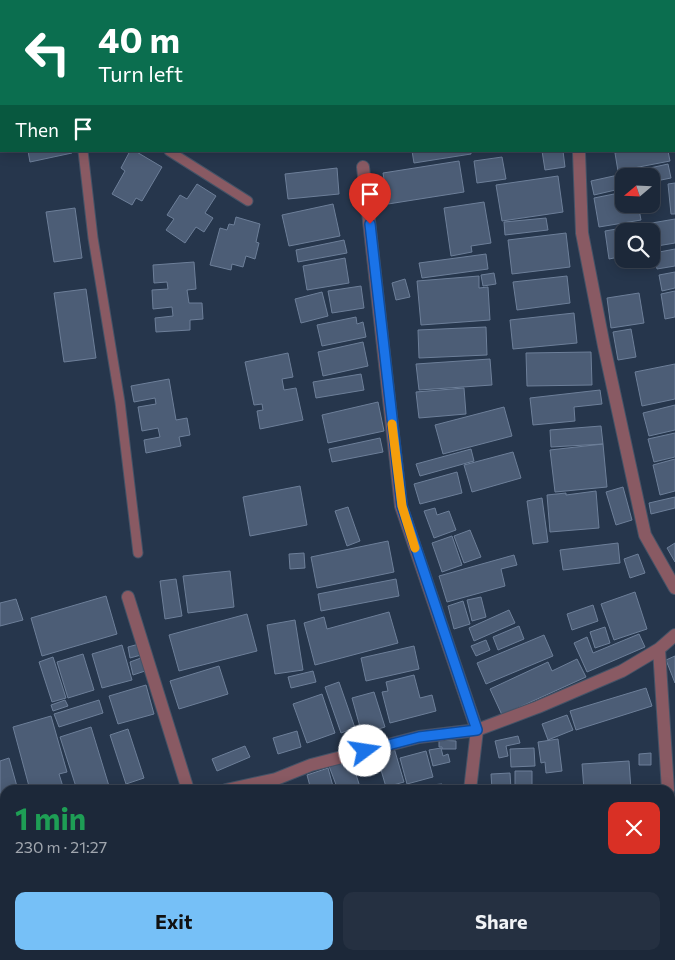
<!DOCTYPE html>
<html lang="en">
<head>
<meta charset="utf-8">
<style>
  :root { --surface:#1c2839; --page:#253041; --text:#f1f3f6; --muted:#a0a6ae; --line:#3a4453; --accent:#76c0f7 }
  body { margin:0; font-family:Commissioner,sans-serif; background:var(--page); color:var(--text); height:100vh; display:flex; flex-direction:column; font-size:19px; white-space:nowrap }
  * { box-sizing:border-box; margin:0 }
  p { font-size:16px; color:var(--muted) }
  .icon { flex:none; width:28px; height:28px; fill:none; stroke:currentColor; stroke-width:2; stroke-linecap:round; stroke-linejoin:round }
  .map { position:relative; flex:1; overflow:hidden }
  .sheet { position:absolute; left:0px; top:785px; width:675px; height:175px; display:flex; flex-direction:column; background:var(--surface); border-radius:15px 15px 0 0; box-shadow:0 2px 12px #0003,0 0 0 1px var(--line) }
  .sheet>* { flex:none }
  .banner { position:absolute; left:0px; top:0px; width:675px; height:152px; box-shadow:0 2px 12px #0003,0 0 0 1px var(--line); background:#0b6e4f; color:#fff; overflow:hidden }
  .needle { width:32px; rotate:251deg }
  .fabs { position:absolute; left:615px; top:168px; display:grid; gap:10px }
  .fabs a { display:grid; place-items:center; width:45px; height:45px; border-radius:10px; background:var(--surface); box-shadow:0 2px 12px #0003,0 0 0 1px var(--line); font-size:25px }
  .pin { position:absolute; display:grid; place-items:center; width:42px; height:42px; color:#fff; margin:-51px -21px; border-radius:50% 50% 50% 0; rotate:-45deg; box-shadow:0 0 5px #0007 }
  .pin .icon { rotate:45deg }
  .me { position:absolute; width:55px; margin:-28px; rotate:76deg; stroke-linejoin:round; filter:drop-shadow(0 0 4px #0008) }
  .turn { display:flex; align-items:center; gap:18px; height:105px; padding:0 15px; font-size:22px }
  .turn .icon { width:65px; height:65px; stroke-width:2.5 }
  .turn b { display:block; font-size:35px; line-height:42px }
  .then { display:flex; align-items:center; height:48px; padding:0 15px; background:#0003; gap:10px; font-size:19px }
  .round { display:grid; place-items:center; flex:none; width:52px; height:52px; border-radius:10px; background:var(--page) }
  .head { display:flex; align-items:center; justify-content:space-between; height:85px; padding:0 15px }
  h1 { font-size:30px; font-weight:700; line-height:38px; color:#1e9e55 }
  .button { display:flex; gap:10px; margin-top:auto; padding:10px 15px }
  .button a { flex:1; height:58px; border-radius:10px; background:var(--accent); color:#111; font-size:20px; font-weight:700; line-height:58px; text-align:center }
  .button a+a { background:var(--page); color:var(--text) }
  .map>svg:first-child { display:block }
  .building { fill:#4c5d76; stroke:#6d7f99 }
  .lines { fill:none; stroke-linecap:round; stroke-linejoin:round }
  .lane-casing { stroke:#445367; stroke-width:11 }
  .street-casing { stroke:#445367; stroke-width:14 }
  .lane { stroke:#895a63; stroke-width:9 }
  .street { stroke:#895a63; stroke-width:12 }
  .route-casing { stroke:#114b97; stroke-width:12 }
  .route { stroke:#1a73e8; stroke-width:9 }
  .slow { stroke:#f59e0b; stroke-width:9 }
</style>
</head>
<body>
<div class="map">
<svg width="675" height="960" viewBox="0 0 675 960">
  <rect width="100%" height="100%" fill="#26364c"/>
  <path class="building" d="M28,151H72V153L30,162Z
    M130,151H135L162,167L142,201L136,198L132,205L112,194L125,171L121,168Z
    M412,151H471V154L414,163Z
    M542,151H563L565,167L545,170Z
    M625,151H668L670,161L618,171L615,153Z
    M502,157L506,179L477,183L474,161Z
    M459,161L464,192L388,204L383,173Z
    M668,164L671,178L651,182V176H624V188L594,195L591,181Z
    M337,168L339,194L288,199L285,174Z
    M558,176L563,212L502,221L496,185Z
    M675,183V214H671L668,184Z
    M197,184L216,196L205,213L213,218L204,232L196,227L185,243L166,230L174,219L167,215L180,195L187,199Z
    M624,192V204H638L641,220L599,227L594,198Z
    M484,202L491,243L471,246L472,252L451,256L444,208Z
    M333,204L340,236L289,246L282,215Z
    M75,208L82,258L54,262L46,212Z
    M236,217L260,224L256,242L259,243L255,259L246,256L243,267L232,264L231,270L210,265L220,228L227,230L229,224L234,225Z
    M546,218L548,230L505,235L504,222Z
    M675,219V243L651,247V231H624V256L609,259L605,231Z
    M566,233L570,267L512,274L508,240Z
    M344,240L347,253L298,262L296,250Z
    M675,249V266L657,269L654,253Z
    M486,254L488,269L422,278L419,263Z
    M345,258L349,283L307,290L303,266Z
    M194,262L196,289L187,290L189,303H202L203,319L190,320V330L156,332L155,318L173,316L172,307L153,309L152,290L168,289L167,282L154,283L153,265Z
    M675,272V288L662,291L659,275Z
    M494,273L496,284L483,286L481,275Z
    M479,276V288L488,287L490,320L421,325L417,281Z
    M567,276L570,303L517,310L513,282Z
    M405,279L410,297L396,300L392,283Z
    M361,286L364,308L332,313L328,291Z
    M86,289L96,358L64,362L54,293Z
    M675,291V317L665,319L661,294Z
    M322,292L328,316L301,323L295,299Z
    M639,293L644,323L611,328L607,298Z
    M574,313L577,343L513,349L510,320Z
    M356,317L357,324L363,322L366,337L322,346L317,325Z
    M486,327L487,355L419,358L418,330Z
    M631,329L636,357L618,360L613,332Z
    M363,342L368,366L323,376L318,352Z
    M591,352L592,385L527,386L526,353Z
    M288,353L293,377L282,379L284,390L296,388L303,420L260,429L257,411L263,410L262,404L254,405L245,362Z
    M490,359L492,385L419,390L416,364Z
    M675,364V399L642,406L635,372Z
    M361,374L364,390L316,398L313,382Z
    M169,379L176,420L187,418L190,435L179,437L181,446L146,453L144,440L160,437L158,428L142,431L138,407L156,404L155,398L134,402L131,386Z
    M464,388L466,414L419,418L416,392Z
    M600,390L602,404L574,407L575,421L533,425L530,398Z
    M378,402L384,431L328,443L322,415Z
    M675,405V430L649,436L643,413Z
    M504,407L512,436L443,454L435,425Z
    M601,426L603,444L551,447L550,430Z
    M675,433V457L654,462L648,439Z
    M380,438L383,452L332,462L329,449Z
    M603,444L607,487L555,492L550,450Z
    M471,449L474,461L420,476L416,464Z
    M513,452L521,478L472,492L464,465Z
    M675,459V491L660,495L653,465Z
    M457,472L462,493L420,504L414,484Z
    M300,486L307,525L250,536L243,497Z
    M623,487L632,520L616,525L606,492Z
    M596,491L599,528L550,532L547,495L566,493V495Z
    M675,497V508L651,514L649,503Z
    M542,498L548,542L533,544L527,501Z
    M348,507L360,541L347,546L335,511Z
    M435,508L437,515L449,511L456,530L434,538L424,511Z
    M470,530L481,557L464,563L454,536Z
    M452,536L462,565L442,572L432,543Z
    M388,541L394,572L317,588L311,557Z
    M618,543L620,563L563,570L560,550Z
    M675,543V562L667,548Z
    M304,553L305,568L290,569L289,554Z
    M638,554L645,573L630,578L624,559Z
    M514,555L517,565L501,569L505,586L447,602L439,576Z
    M230,571L234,607L188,613L183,576Z
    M176,579L182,616L165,619L160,581Z
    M396,579L399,596L321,611L318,594Z
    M635,592L647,629L614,640L601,604Z
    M106,596L117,634L42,656L31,618Z
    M481,597L486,617L472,621L467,600Z
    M16,599L23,620L0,626V603Z
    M463,601L470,624L454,629L448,606Z
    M593,605L598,621L572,630L567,614Z
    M509,610L515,623L474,641L469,628Z
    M389,612L398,643L315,665L304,623L324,617L327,629Z
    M247,614L257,651L179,671L169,635Z
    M295,620L303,670L275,674L267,625Z
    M519,626L524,639L498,650L493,637Z
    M605,627L610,643L595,648L590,632Z
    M639,634L645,647L587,672L574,643L587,637L593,653Z
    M544,635L553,656L486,684L477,663Z
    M486,640L490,650L476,656L471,646Z
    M139,644L141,655L130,658L128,647Z
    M122,645L132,680L102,688L92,654Z
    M414,646L419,669L366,681L361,658Z
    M83,654L94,690L68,698L57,662Z
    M675,656V683L666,660Z
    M53,657L66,698L52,702L39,662Z
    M141,658L145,671L133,675L130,662Z
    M577,659L586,677L502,715L490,689L548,662L552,671Z
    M219,666L228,694L179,709L170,681Z
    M313,671L316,682L291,688L288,677Z
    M414,675L420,698L432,695L436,711L390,723L382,692L388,691L386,682Z
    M339,682L355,728L341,733L325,687Z
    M146,685L154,714L118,724L109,696Z
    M646,688L652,706L576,730L570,711Z
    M374,692L385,727L362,734L352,698Z
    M322,694L335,733L307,743L293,704Z
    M65,700L68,706L53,711L51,705Z
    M99,700L103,713L59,727L54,714Z
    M567,715L573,730L548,740L542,724Z
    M51,716L67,772L59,774L64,790H30L13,727Z
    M91,727L109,786L96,790H77L60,737Z
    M128,729L144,778L126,784L110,735Z
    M297,731L301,747L278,754L273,738Z
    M518,736L520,743L506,746L508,756L499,758L495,741Z
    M558,739L562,771L546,773L545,762L541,763L538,742Z
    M439,740L456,741V749H442V747H439Z
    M245,746L250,757L217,771L212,759Z
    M394,748L404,782L386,787L376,753Z
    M441,748L443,756L448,754L450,762L433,766L429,750Z
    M534,748L535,766L511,767L510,749Z
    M426,751L433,777L407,784L400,758Z
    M651,753V765H639V754Z
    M9,758L18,790H5V804L0,805V761Z
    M351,759L361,790H338L329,766Z
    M629,761L631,790H584L582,764Z
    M328,768L334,790H311L307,775Z
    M515,771H532V790H515Z
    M510,773L511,789L492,790L491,774Z
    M442,784L443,790H409V787Z
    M5,810V831L0,833V811Z
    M84,955H131L120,960H73Z
    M170,955H207L243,960H169Z
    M293,955H322L323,960H294Z
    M338,955H362V960H338Z
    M371,955H435V960H371Z
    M482,955H504L494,960H484Z
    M509,955H533L535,959L499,960Z
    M633,957V960H569Z"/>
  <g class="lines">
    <g class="lane-casing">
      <path id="lane" d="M69,1L71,0
        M0,40L1,39
        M83,151L93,238L120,402L138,553
        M169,151L248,201"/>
    </g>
    <g class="street-casing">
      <path id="street" d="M579,153L582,233L604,346L645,535L675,588
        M363,167L401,506L477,730L470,790
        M128,597L188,790
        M659,649L668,790
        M226,790L276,779L311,765L419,737L477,730L538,707L622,671L659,649L675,635
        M670,828L675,913
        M0,855L5,853
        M0,904L5,914
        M25,955L28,960
        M277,955V960
        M457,960V955"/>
    </g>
    <use href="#lane" class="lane"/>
    <use href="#street" class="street"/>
  </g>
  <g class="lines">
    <g class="route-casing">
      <path id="route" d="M365,751L419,737L477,730L402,506L370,224"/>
    </g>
    <use href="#route" class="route"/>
    <path class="slow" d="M392,424L402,506L415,548"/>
  </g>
</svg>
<div class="fabs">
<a><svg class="needle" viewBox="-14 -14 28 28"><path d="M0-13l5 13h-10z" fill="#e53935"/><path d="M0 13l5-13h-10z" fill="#a0a6ae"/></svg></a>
<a><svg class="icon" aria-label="search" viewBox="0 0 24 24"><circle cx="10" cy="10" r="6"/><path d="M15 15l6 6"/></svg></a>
</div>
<div class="pin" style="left:370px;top:224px;background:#d93025"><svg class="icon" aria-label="arrive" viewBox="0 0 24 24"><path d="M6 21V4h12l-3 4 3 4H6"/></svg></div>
<svg class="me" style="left:365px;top:751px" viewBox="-20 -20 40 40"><circle r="19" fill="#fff"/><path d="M0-13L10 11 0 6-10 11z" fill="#1a73e8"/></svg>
<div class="banner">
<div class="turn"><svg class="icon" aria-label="left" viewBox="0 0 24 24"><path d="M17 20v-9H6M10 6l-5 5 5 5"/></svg><div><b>40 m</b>Turn left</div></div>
<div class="then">Then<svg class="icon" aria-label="arrive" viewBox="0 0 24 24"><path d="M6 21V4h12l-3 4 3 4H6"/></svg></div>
</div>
<section class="sheet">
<div class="head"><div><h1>1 min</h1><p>230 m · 21:27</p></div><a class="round" style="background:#d93025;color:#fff"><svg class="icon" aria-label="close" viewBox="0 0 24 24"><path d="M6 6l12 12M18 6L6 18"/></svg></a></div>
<div class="button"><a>Exit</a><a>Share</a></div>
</section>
</div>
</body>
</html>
